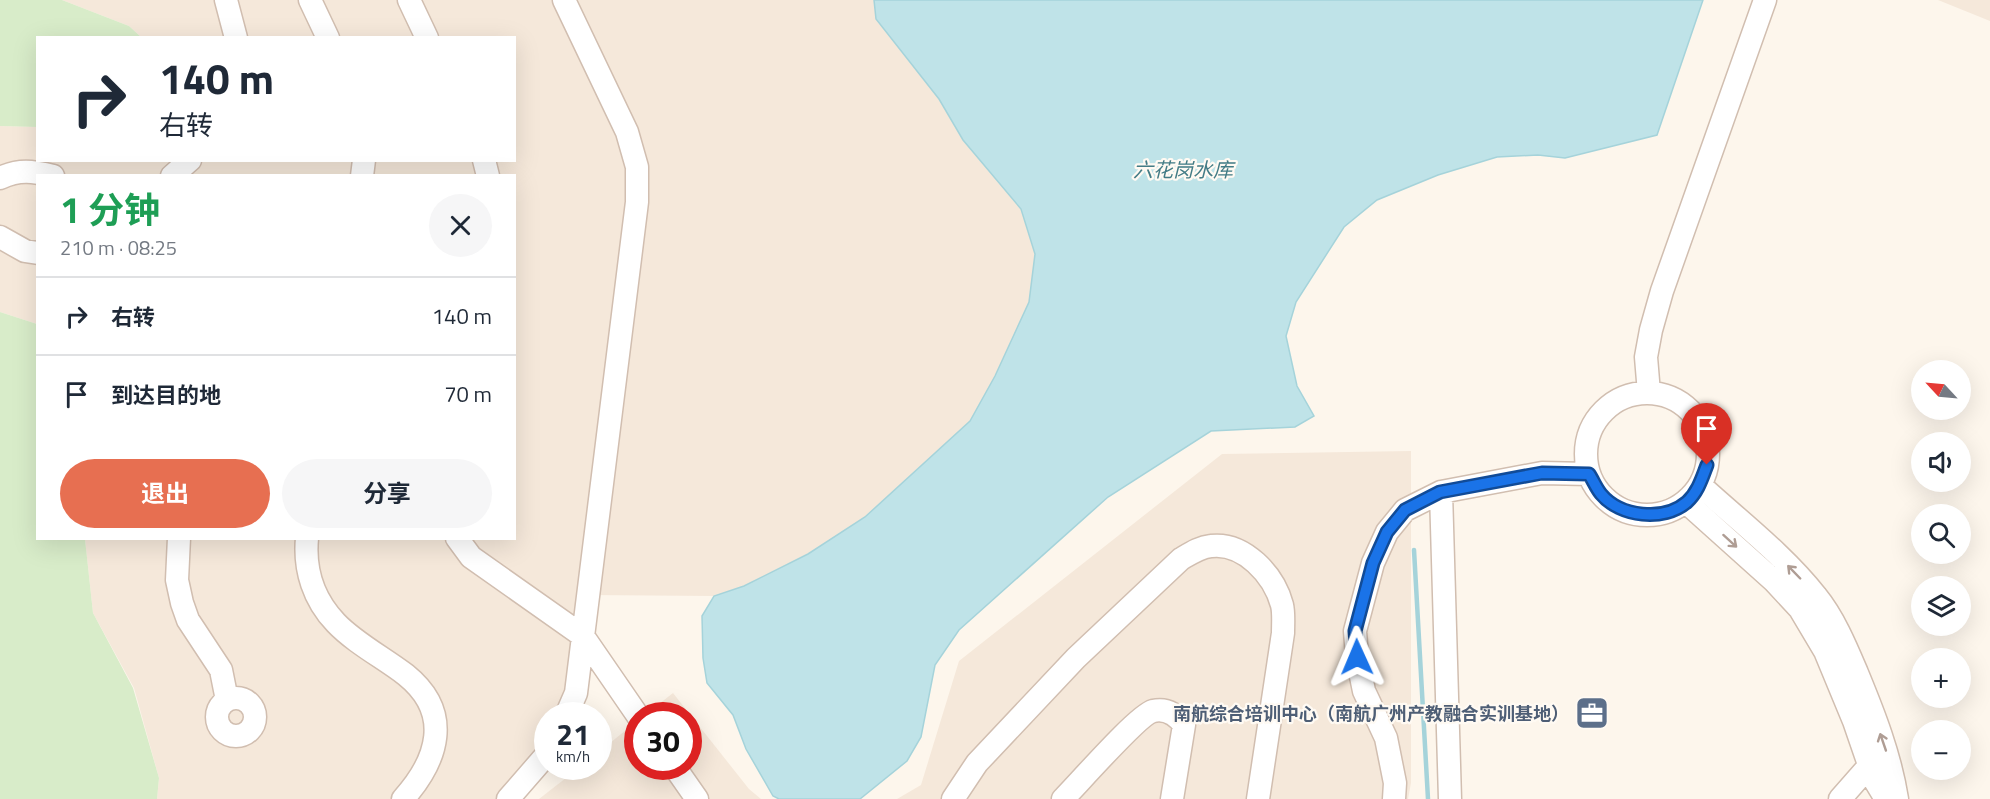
<!DOCTYPE html>
<html lang="zh">
<head>
<meta charset="utf-8">
<style>
  :root { --surface:#fff; --page:#f6f6f7; --text:#1f2937; --muted:#747a83; --line:#e0e1e3; --accent:#e76f51 }
  body { margin:0; font-family:"Titillium Web","Noto Sans SC",sans-serif; background:var(--page); color:var(--text); height:100vh; display:flex; flex-direction:column; font-size:22px; white-space:nowrap }
  * { box-sizing:border-box; margin:0 }
  p { font-size:20px; color:var(--muted) }
  .icon { flex:none; width:33px; height:33px; fill:none; stroke:currentColor; stroke-width:2; stroke-linecap:round; stroke-linejoin:round }
  .map { position:relative; flex:1; overflow:hidden }
  .side { position:absolute; left:36px; top:174px; width:480px; height:366px; display:flex; flex-direction:column; background:var(--surface); border-radius:0px; box-shadow:0 6px 24px #0002 }
  .side>* { flex:none }
  .banner { position:absolute; left:36px; top:36px; width:480px; height:126px; border-radius:0px; box-shadow:0 6px 24px #0002; background:#fff; color:var(--text); overflow:hidden }
  .needle { width:39px; rotate:296deg }
  .buttons { position:absolute; left:1911px; top:360px; display:grid; gap:12px }
  .buttons a { display:grid; place-items:center; width:60px; height:60px; border-radius:50%; background:var(--surface); box-shadow:0 6px 24px #0002; font-size:30px }
  .speed { position:absolute; left:534px; top:702px; display:flex; gap:12px; font-size:30px; font-weight:700; text-align:center }
  .speed>* { display:grid; place-content:center; width:78px; height:78px; border-radius:50%; background:var(--surface); box-shadow:0 6px 24px #0002; line-height:1 }
  .speed small { font-size:15px; font-weight:400 }
  .speed .limit { border:9px solid #d22; background:#fff; color:#111 }
  .pin { position:absolute; display:grid; place-items:center; width:51px; height:51px; color:#fff; margin:-62px -26px; border-radius:50% 50% 50% 0; rotate:-45deg; box-shadow:0 0 6px #0007 }
  .pin .icon { rotate:45deg }
  .me { position:absolute; width:66px; margin:-33px; rotate:359deg; stroke-linejoin:round; filter:drop-shadow(0 0 4px #0008) }
  .turn { display:flex; align-items:center; gap:21px; height:126px; padding:0 24px; font-size:27px }
  .turn .icon { width:78px; height:78px; stroke-width:2.5 }
  .turn b { display:block; font-size:42px; line-height:51px }
  .round { display:grid; place-items:center; flex:none; width:63px; height:63px; border-radius:32px; background:var(--page) }
  .summary { display:flex; align-items:center; justify-content:space-between; height:102px; padding:0 24px }
  h1 { font-size:36px; font-weight:700; line-height:45px; color:#1e9e55 }
  .action { display:flex; gap:12px; margin-top:auto; padding:12px 24px }
  .action a { flex:1; height:69px; border-radius:36px; background:var(--accent); color:#fff; font-size:24px; font-weight:700; line-height:69px; text-align:center }
  .action a+a { background:var(--page); color:var(--text) }
  ul { padding:0; list-style:none }
  li { display:flex; align-items:center; gap:18px; height:78px; padding:0 24px; border-top:2px solid var(--line) }
  li div { flex:1 }
  li b { display:block; font-size:22px }
  li em { font-style:normal }
  .map>svg:first-child { display:block }
  .residential { fill:#f5e8da }
  .green { fill:#d8ecc9 }
  .water { fill:#bfe3e8; stroke:#a5d3da; stroke-width:1.5 }
  .lines { fill:none; stroke-linecap:round; stroke-linejoin:round }
  .stream { stroke:#a5d3da; stroke-width:4.5 }
  .minor-casing { stroke:#d1beb0; stroke-width:25 }
  .minor { stroke:#fff; stroke-width:22 }
  .oneway { stroke:#af9d94 }
  .route-casing { stroke:#114b97; stroke-width:15 }
  .route { stroke:#1a73e8; stroke-width:10 }
  .labels { text-anchor:middle; dominant-baseline:central; stroke-width:4.5; stroke-linejoin:round; paint-order:stroke }
  .service-label { font-size:18px; font-weight:bold; fill:#4e5e75; stroke:#fffaf3; text-anchor:end }
  .water-label { font-size:20px; font-style:italic; fill:#437c86; stroke:#fffaf3 }
</style>
</head>
<body>
<div class="map">
<svg width="1990" height="799" viewBox="0 0 1990 799">
  <rect width="100%" height="100%" fill="#fdf6ec"/>
  <path class="residential" d="M62,0H874L876,19L939,99L963,140L1021,209L1035,254L1029,302L995,376L970,421L865,517L808,554L744,586L714,596L587,595L566,715L548,716L547,753L508,799H157L159,778L134,688L93,613L85,539L514,538V176H38L37,324L0,312V126L37,127L38,160H514V38L141,37L129,26Z
    M1938,0H1990V21Z
    M1411,451V783L1408,799H897L921,785L959,661L1222,454Z
    M673,693L749,789L761,799H539L580,767L598,766L599,752L637,721L638,766H688V716L645,715Z"/>
  <path class="green" d="M0,0H62L129,26L141,37L38,38L37,127L0,126Z
    M0,312L37,324L38,538L85,539L93,613L133,688L159,778L157,799H0Z"/>
  <path class="water" d="M874,0H1703L1657,135L1565,158L1538,155L1497,157L1438,175L1377,200L1344,227L1296,302L1286,336L1297,386L1314,416L1295,427L1211,431L1108,497L959,630L935,665L921,737L907,761L860,799H779L773,796L746,749L733,715L707,683L703,658L702,616L714,596L744,586L808,554L865,517L970,421L995,376L1029,302L1035,254L1021,209L963,140L939,99L876,19Z"/>
  <g class="lines">
    <path class="stream" d="M1414,550L1428,799"/>
    <g class="minor-casing">
      <path id="minor" d="M226,0L236,38
        M310,0L328,38
        M409,0L427,38
        M564,0L627,132L637,167V202L576,693L566,716
        M484,160L488,176
        M172,176L190,160
        M362,176L364,160
        M0,178C19,169 33,171 53,176
        M0,237L25,251L38,253
        M1649,393L1646,357L1651,330L1662,291L1765,0
        M1586 454a61 61 0 1 1 122 0a61 61 0 1 1-122 0Z
        M1700,485C1738,520 1784,555 1816,596C1834,618 1846,647 1857,673C1874,714 1890,755 1897,799
        M1441,492L1450,799
        M1686,502L1774,581L1800,609L1825,651L1854,721L1874,779L1886,799
        M179,538L177,580L182,603L188,620L221,670L227,700
        M307,538C304,570 314,600 336,623C355,643 384,658 406,675C453,713 438,760 403,799
        M457,538L471,557L583,636L638,716
        M217 717a19 19 0 1 1 38 0a19 19 0 1 1-38 0Z
        M674,766L697,799
        M508,799L548,753
        M953,799L977,763L1076,658L1181,559C1191,553 1200,547 1211,546C1244,542 1274,575 1282,605C1284,613 1283,624 1283,633L1258,799
        M1063,799C1078,784 1138,715 1153,711C1166,708 1176,714 1184,725L1172,799
        M1394,799L1395,783L1386,738L1364,691L1357,657L1355,631L1373,563L1387,532L1405,510L1441,492L1542,473L1589,474
        M1840,799L1869,766"/>
    </g>
    <use href="#minor" class="minor"/>
  </g>
  <defs><path id="oneway-shaft" d="M-6 0H5M1.5-3L5.5 0L1.5 3" fill="none" stroke-width="1.6" stroke-linecap="round" stroke-linejoin="round" transform="scale(1.5)"/></defs>
  <g class="oneway">
    <use href="#oneway-shaft" transform="translate(1730 541) rotate(42)"/>
    <use href="#oneway-shaft" transform="translate(1794 572) rotate(-134)"/>
    <use href="#oneway-shaft" transform="translate(1883 742) rotate(-109)"/>
  </g>
  <g class="lines">
    <g class="route-casing">
      <path id="route" d="M1357,657L1355,631L1373,563L1387,532L1405,510L1440,492L1542,473L1589,474C1593,480 1596,488 1601,494C1620,517 1664,522 1687,502C1698,492 1702,478 1707,465"/>
    </g>
    <use href="#route" class="route"/>
  </g>
  <defs>
    <g id="office-square" transform="scale(1.725)"><rect x="-9" y="-9" width="18" height="18" rx="4" fill="#5c6f8a" stroke="#fffaf3"/><path d="M-6-3h4V-5.5h4V-3h4V5H-6ZM-1-4.5V-3h2v-1.5ZM-6 0V1H6V0Z" fill="#fff"/></g>
  </defs>
  <g fill-rule="evenodd">
    <use href="#office-square" x="1592" y="713"/>
  </g>
  <g class="labels">
    <g class="service-label">
      <text x="1569" y="713">南航综合培训中心（南航广州产教融合实训基地）</text>
    </g>
    <g class="water-label">
      <text x="1183" y="169">六花岗水库</text>
    </g>
  </g>
</svg>
<div class="buttons">
<a><svg class="needle" viewBox="-14 -14 28 28"><path d="M0-13l5 13h-10z" fill="#e53935"/><path d="M0 13l5-13h-10z" fill="#747a83"/></svg></a>
<a><svg class="icon" aria-label="sound" viewBox="0 0 24 24"><path d="M4 9h4l5-4v14l-5-4H4zM17 9q2 3 0 6"/></svg></a>
<a><svg class="icon" aria-label="search" viewBox="0 0 24 24"><circle cx="10" cy="10" r="6"/><path d="M15 15l6 6"/></svg></a>
<a><svg class="icon" aria-label="layers" viewBox="0 0 24 24"><path d="M12 4l9 5-9 5-9-5zM3 14l9 5 9-5"/></svg></a>
<a>+</a>
<a>−</a>
</div>
<div class="speed"><div>21<small>km/h</small></div><div class="limit">30</div></div>
<div class="pin" style="left:1707px;top:465px;background:#d93025"><svg class="icon" aria-label="arrive" viewBox="0 0 24 24"><path d="M6 21V4h12l-3 4 3 4H6"/></svg></div>
<svg class="me" style="left:1357px;top:657px" viewBox="-20 -20 40 40"><path d="M0-17L14 15 0 8-14 15z" fill="#1a73e8" stroke="#fff" stroke-width="4"/></svg>
<div class="banner">
<div class="turn"><svg class="icon" aria-label="right" viewBox="0 0 24 24"><path d="M7 20v-9h11M14 6l5 5-5 5"/></svg><div><b>140 m</b>右转</div></div>
</div>
<section class="side">
<div class="summary"><div><h1>1 分钟</h1><p>210 m · 08:25</p></div><a class="round"><svg class="icon" aria-label="close" viewBox="0 0 24 24"><path d="M6 6l12 12M18 6L6 18"/></svg></a></div>
<ul>
<li><svg class="icon" aria-label="right" viewBox="0 0 24 24"><path d="M7 20v-9h11M14 6l5 5-5 5"/></svg><div><b>右转</b></div><em>140 m</em></li>
<li><svg class="icon" aria-label="arrive" viewBox="0 0 24 24"><path d="M6 21V4h12l-3 4 3 4H6"/></svg><div><b>到达目的地</b></div><em>70 m</em></li>
</ul>
<div class="action"><a>退出</a><a>分享</a></div>
</section>
</div>
</body>
</html>
